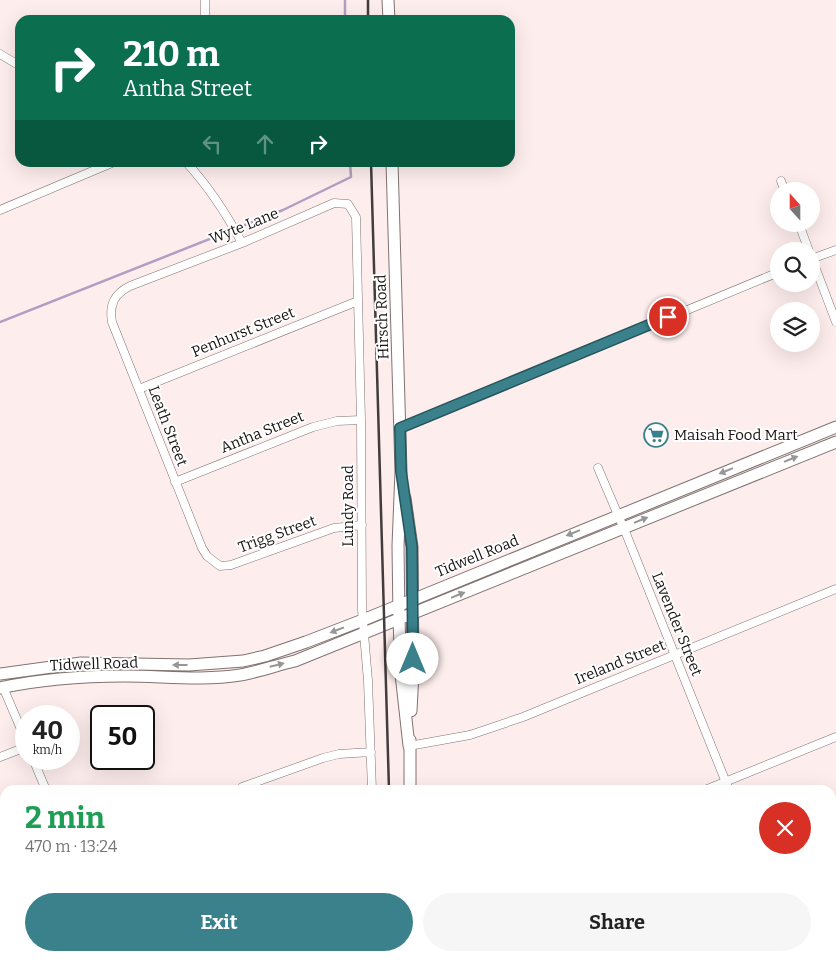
<!DOCTYPE html>
<html lang="en">
<head>
<meta charset="utf-8">
<style>
  :root { --surface:#fff; --page:#f6f6f6; --text:#222; --muted:#767676; --accent:#3a818c }
  body { margin:0; font-family:Bitter,serif; background:var(--page); color:var(--text); height:100vh; display:flex; flex-direction:column; font-size:19px; white-space:nowrap }
  * { box-sizing:border-box; margin:0 }
  p { font-size:16px; color:var(--muted) }
  .icon { flex:none; width:28px; height:28px; fill:none; stroke:currentColor; stroke-width:2; stroke-linecap:round; stroke-linejoin:round }
  .map { position:relative; flex:1; overflow:hidden }
  .drawer { position:absolute; left:0px; top:785px; width:836px; height:176px; display:flex; flex-direction:column; background:var(--surface); border-radius:15px 15px 0 0; box-shadow:0 5px 20px #0002 }
  .drawer>* { flex:none }
  .banner { position:absolute; left:15px; top:15px; width:500px; height:152px; border-radius:15px; box-shadow:0 5px 20px #0002; background:#0b6e4f; color:#fff; overflow:hidden }
  .needle { width:32px; rotate:339deg }
  .controls { position:absolute; left:770px; top:182px; display:grid; gap:10px }
  .controls a { display:grid; place-items:center; width:50px; height:50px; border-radius:50%; background:var(--surface); box-shadow:0 5px 20px #0002; font-size:25px }
  .speed { position:absolute; left:15px; top:705px; display:flex; gap:10px; font-size:25px; font-weight:700; text-align:center }
  .speed>* { display:grid; place-content:center; width:65px; height:65px; border-radius:50%; background:var(--surface); box-shadow:0 5px 20px #0002; line-height:1 }
  .speed small { font-size:12px; font-weight:400 }
  .speed .limit { border:2px solid #111; border-radius:8px; background:#fff; color:#111 }
  .pin { position:absolute; display:grid; place-items:center; width:42px; height:42px; color:#fff; margin:-21px; border:2px solid #fff; border-radius:50%; box-shadow:0 1px 5px #0007 }
  .me { position:absolute; width:55px; margin:-28px; rotate:0deg; stroke-linejoin:round; filter:drop-shadow(0 0 4px #0008) }
  .turn { display:flex; align-items:center; gap:18px; height:105px; padding:0 25px; font-size:22px }
  .turn .icon { width:65px; height:65px; stroke-width:2.5 }
  .turn b { display:block; font-size:35px; line-height:42px }
  .lanes { display:flex; align-items:center; height:48px; padding:0 25px; background:#0003; justify-content:center; gap:25px; direction:ltr }
  .lanes .off { opacity:.35 }
  .round { display:grid; place-items:center; flex:none; width:52px; height:52px; border-radius:26px; background:var(--page) }
  .head { display:flex; align-items:center; justify-content:space-between; height:85px; padding:0 25px }
  h1 { font-size:30px; font-weight:700; line-height:38px; color:#1e9e55 }
  .button { display:flex; gap:10px; margin-top:auto; padding:10px 25px }
  .button a { flex:1; height:58px; border-radius:30px; background:var(--accent); color:#fff; font-size:20px; font-weight:700; line-height:58px; text-align:center }
  .button a+a { background:var(--page); color:var(--text) }
  .map>svg:first-child { display:block }
  .lines { fill:none; stroke-linecap:round; stroke-linejoin:round }
  .stream { stroke:#b49dc2; stroke-width:2.5 }
  .minor-casing { stroke:#817372; stroke-width:9 }
  .secondary-casing { stroke:#817372; stroke-width:13 }
  .minor { stroke:#fff; stroke-width:8 }
  .secondary { stroke:#fff; stroke-width:11 }
  .rail { stroke:#433c3c; stroke-width:2.5 }
  .oneway { fill:#979595 }
  .route-casing { stroke:#26545b; stroke-width:12 }
  .route { stroke:#3a818c; stroke-width:9 }
  .labels { text-anchor:middle; dominant-baseline:central; stroke-width:4; stroke-linejoin:round; paint-order:stroke }
  .street-label { font-size:15px; fill:#181313; stroke:#fff }
  .poi-label { font-size:15px; fill:#181313; stroke:#fff; text-anchor:start }
</style>
</head>
<body>
<div class="map">
<svg width="836" height="961" viewBox="0 0 836 961">
  <rect width="100%" height="100%" fill="#fdedec"/>
  <g class="lines">
    <path class="stream" d="M345,0V20
      M0,322L283,210L351,177L350,162"/>
    <g class="minor-casing">
      <path id="minor" d="M205,0V20
        M0,54L20,66
        M186,162C209,187 226,213 242,243
        M781,181L785,191
        M0,210L114,162
        M799,224L809,251
        M811,256L836,322
        M811,259L836,250
        M139,389L358,301
        M400,429L779,272
        M598,468L627,536L729,790
        M175,482L313,427L337,421L361,420
        M362,525L334,528L231,565L220,566L207,556L202,548L112,322C109,305 114,294 130,286L242,243L334,203L348,204L356,217L361,420L362,610L368,681L372,790
        M3,687L26,741
        M409,746L470,735L523,717L836,589
        M0,757L26,747
        M33,759L46,790
        M242,787L323,758L339,754L371,752
        M705,790L836,737
        M831,887L836,885
        M114,956L116,961
        M376,956L377,961
        M798,956L800,961
        M649,961L660,956"/>
    </g>
    <g class="secondary-casing">
      <path id="secondary" d="M388,0L389,20
        M392,162L401,471L398,546L399,619L401,674L409,746
        M405,498L412,547L413,672L411,711
        M0,674L81,663L189,665L243,661L265,656L306,642L363,620L836,427
        M0,688C41,679 83,676 125,676C163,676 202,681 240,675C258,672 277,665 295,661L836,442
        M410,740V790
        M415,956V961"/>
    </g>
    <use href="#minor" class="minor"/>
    <use href="#secondary" class="secondary"/>
    <path class="rail" d="M368,0V20
      M371,162L389,790
      M393,956V961"/>
  </g>
  <defs><path id="oneway-solid" d="M-6-.8H1V-3.2L6.5 0L1 3.2V.8H-6Z" transform="scale(1.25)"/></defs>
  <g class="oneway">
    <use href="#oneway-solid" transform="translate(791 459) rotate(-22)"/>
    <use href="#oneway-solid" transform="translate(726 471) rotate(158)"/>
    <use href="#oneway-solid" transform="translate(641 520) rotate(-22)"/>
    <use href="#oneway-solid" transform="translate(573 533) rotate(158)"/>
    <use href="#oneway-solid" transform="translate(458 595) rotate(-22)"/>
    <use href="#oneway-solid" transform="translate(337 630) rotate(159)"/>
    <use href="#oneway-solid" transform="translate(180 665) rotate(-180)"/>
    <use href="#oneway-solid" transform="translate(277 665) rotate(-14)"/>
  </g>
  <g class="lines">
    <g class="route-casing">
      <path id="route" d="M413,659L412,547L401,471L400,428L668,317"/>
    </g>
    <use href="#route" class="route"/>
  </g>
  <defs>
    <g id="supermarket-ring" transform="scale(1.25)"><circle r="9.5" fill="#fff" stroke="#3a818c" stroke-width="1.5"/><path d="M-6-5.5h2.5l.6 2H6L4.5 2H-2.5L-4.4-4H-6ZM-1.5 3.2a1.3 1.3 0 1 0 .1 0ZM3 3.2a1.3 1.3 0 1 0 .1 0Z" fill="#3a818c"/></g>
  </defs>
  <g fill-rule="evenodd">
    <use href="#supermarket-ring" x="656" y="435"/>
  </g>
  <g class="labels">
    <g class="street-label">
      <text transform="translate(244 226) rotate(-22)">Wyte Lane</text>
      <text transform="translate(382 317) rotate(-92)">Hirsch Road</text>
      <text transform="translate(243 332) rotate(-22)">Penhurst Street</text>
      <text transform="translate(168 426) rotate(69)">Leath Street</text>
      <text transform="translate(262 432) rotate(-22)">Antha Street</text>
      <text transform="translate(348 506) rotate(-90)">Lundy Road</text>
      <text transform="translate(277 534) rotate(-20)">Trigg Street</text>
      <text transform="translate(477 556) rotate(-22)">Tidwell Road</text>
      <text transform="translate(677 624) rotate(68)">Lavender Street</text>
      <text transform="translate(620 662) rotate(-22)">Ireland Street</text>
      <text transform="translate(94 664) rotate(-2)">Tidwell Road</text>
    </g>
    <g class="poi-label">
      <text x="674" y="435">Maisah Food Mart</text>
    </g>
  </g>
</svg>
<div class="controls">
<a><svg class="needle" viewBox="-14 -14 28 28"><path d="M0-13l5 13h-10z" fill="#e53935"/><path d="M0 13l5-13h-10z" fill="#767676"/></svg></a>
<a><svg class="icon" aria-label="search" viewBox="0 0 24 24"><circle cx="10" cy="10" r="6"/><path d="M15 15l6 6"/></svg></a>
<a><svg class="icon" aria-label="layers" viewBox="0 0 24 24"><path d="M12 4l9 5-9 5-9-5zM3 14l9 5 9-5"/></svg></a>
</div>
<div class="speed"><div>40<small>km/h</small></div><div class="limit">50</div></div>
<div class="pin" style="left:668px;top:317px;background:#d93025"><svg class="icon" aria-label="arrive" viewBox="0 0 24 24"><path d="M6 21V4h12l-3 4 3 4H6"/></svg></div>
<svg class="me" style="left:413px;top:659px" viewBox="-20 -20 40 40"><circle r="19" fill="#fff"/><path d="M0-13L10 11 0 6-10 11z" fill="#3a818c"/></svg>
<div class="banner">
<div class="turn"><svg class="icon" aria-label="right" viewBox="0 0 24 24"><path d="M7 20v-9h11M14 6l5 5-5 5"/></svg><div><b>210 m</b>Antha Street</div></div>
<div class="lanes"><svg class="icon off" aria-label="left" viewBox="0 0 24 24"><path d="M17 20v-9H6M10 6l-5 5 5 5"/></svg><svg class="icon off" aria-label="ahead" viewBox="0 0 24 24"><path d="M12 20V5M6 11l6-6 6 6"/></svg><svg class="icon" aria-label="right" viewBox="0 0 24 24"><path d="M7 20v-9h11M14 6l5 5-5 5"/></svg></div>
</div>
<section class="drawer">
<div class="head"><div><h1>2 min</h1><p>470 m · 13:24</p></div><a class="round" style="background:#d93025;color:#fff"><svg class="icon" aria-label="close" viewBox="0 0 24 24"><path d="M6 6l12 12M18 6L6 18"/></svg></a></div>
<div class="button"><a>Exit</a><a>Share</a></div>
</section>
</div>
</body>
</html>
